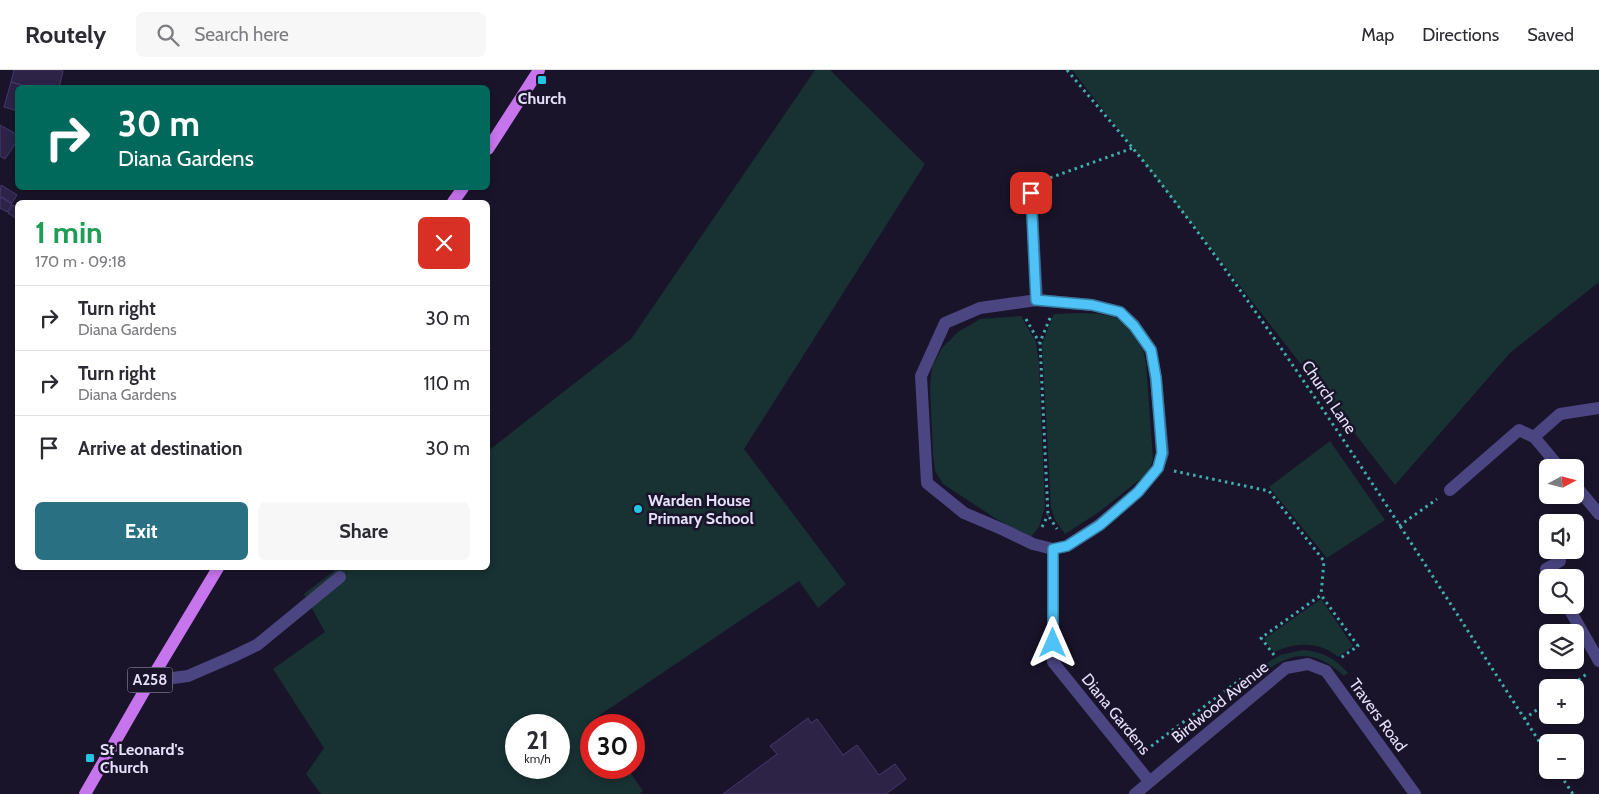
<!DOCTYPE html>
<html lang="en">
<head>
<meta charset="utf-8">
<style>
  :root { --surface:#fff; --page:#f7f7f7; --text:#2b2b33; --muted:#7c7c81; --line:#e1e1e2; --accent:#287082 }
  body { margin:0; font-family:Cabin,sans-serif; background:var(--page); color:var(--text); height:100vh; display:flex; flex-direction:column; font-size:19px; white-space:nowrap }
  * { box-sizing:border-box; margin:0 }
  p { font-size:16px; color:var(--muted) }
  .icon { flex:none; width:28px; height:28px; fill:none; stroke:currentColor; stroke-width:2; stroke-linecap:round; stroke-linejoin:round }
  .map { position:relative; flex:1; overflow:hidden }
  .panel { position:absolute; left:15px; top:130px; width:475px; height:370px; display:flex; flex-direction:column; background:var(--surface); border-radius:8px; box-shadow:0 2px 8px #0003 }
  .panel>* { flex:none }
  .hud { position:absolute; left:15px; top:15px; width:475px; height:105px; border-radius:8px; box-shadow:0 2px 8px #0003; background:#00695c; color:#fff; overflow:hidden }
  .needle { width:32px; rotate:83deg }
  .buttons { position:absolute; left:1539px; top:389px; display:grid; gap:10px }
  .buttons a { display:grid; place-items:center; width:45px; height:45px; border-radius:8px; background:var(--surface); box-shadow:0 2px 8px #0003; font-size:25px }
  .speed { position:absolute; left:505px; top:644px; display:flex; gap:10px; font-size:25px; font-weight:700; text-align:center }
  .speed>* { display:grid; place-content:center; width:65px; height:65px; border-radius:50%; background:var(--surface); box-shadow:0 2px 8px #0003; line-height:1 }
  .speed small { font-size:12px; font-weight:400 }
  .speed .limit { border:8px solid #d22; background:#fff; color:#111 }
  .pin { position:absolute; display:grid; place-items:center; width:42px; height:42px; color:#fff; margin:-21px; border-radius:10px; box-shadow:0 2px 8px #0006 }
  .me { position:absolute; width:55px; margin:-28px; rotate:0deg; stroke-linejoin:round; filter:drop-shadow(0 0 4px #0008) }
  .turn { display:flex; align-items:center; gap:18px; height:105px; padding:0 20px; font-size:22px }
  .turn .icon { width:65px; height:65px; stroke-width:2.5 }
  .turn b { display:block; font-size:35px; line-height:42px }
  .round { display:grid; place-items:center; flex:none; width:52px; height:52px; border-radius:8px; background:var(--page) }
  .summary { display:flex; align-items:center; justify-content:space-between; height:85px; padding:0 20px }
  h1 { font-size:30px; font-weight:700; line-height:38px; color:#1e9e55 }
  .cta { display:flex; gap:10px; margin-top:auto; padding:10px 20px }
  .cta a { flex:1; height:58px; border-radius:8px; background:var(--accent); color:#fff; font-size:20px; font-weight:700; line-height:58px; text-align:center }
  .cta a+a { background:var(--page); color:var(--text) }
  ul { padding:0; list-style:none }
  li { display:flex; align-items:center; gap:15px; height:65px; padding:0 20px; border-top:1px solid var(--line) }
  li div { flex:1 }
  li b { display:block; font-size:19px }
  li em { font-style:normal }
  header { display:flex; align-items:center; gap:30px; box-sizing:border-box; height:70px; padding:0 25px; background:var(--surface); border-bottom:1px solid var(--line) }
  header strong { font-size:24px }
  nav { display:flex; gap:28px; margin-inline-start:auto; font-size:18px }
  .search { width:350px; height:45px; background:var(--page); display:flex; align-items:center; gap:12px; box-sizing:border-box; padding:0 18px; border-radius:8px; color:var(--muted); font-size:19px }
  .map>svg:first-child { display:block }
  .green { fill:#183132; fill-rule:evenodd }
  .building { fill:#2c2347; stroke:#463870 }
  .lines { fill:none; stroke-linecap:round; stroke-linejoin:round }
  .path { stroke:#41aeae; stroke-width:3; stroke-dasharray:2.5 4; stroke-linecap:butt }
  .minor { stroke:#4b4582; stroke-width:12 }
  .major { stroke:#c775ed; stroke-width:12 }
  .route-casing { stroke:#337fa1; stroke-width:12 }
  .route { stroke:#4fc3f7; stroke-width:9 }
  .poi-dot { fill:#24c5e3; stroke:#191429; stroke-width:2 }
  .labels { text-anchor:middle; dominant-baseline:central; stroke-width:5; stroke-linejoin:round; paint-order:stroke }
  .shield { fill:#191429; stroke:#a8a3bc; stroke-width:1 }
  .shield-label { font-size:15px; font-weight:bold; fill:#e5e0fb }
  .poi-label { font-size:16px; font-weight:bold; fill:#e5e0fb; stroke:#191429; text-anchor:start }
  .street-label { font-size:16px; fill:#e5e0fb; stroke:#191429 }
</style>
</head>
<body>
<header>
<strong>Routely</strong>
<div class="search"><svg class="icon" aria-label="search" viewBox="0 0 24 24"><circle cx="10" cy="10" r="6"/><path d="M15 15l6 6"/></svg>Search here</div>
<nav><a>Map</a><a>Directions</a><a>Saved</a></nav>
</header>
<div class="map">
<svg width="1599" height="724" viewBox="0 0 1599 724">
  <rect width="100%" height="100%" fill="#191429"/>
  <path class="green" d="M815,0H830L925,94L744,379L846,514L818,538L799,511L594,649L598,655H591V698H627L643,721L640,724H321L306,704L324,678L273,599L325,562L304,524L338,498H488V381L631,269ZM516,655H559V698H516Z
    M1072,0H1599V212L1510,283L1395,415Z
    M1081,243L1100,244L1114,247L1123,251L1143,280L1146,293L1153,389L1150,398L1143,407L1099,442L1065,464L1055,450L1051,438L1042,274L1054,244Z
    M1021,246L1036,272L1039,293L1045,437L1039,457L1031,467L998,450L943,414L935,401L933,385L930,317L932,297L942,278L958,262L980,249Z
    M1330,371L1385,450L1327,488L1269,417Z
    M1321,529L1353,576L1338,587C1320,571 1295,572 1274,582L1264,569Z
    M1303,580C1323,582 1335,588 1348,603L1344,606C1317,582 1296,579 1266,601L1262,596L1280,585Z"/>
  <path class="building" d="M14,0H59L63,1L59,18H33L11,12Z
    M11,12L33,18H18V41L4,37Z
    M0,55L18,65V70L5,89L0,86Z
    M1,115L17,125L12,133L0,126Z
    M0,127L12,134L7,142L0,138Z
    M13,135L18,138L17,149L8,143Z
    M808,648L811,653L817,649L843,685L857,675L879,705L895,694L906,709L886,724H723L777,684L770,676Z"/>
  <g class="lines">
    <path class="path" d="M1067,0C1100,40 1135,79 1166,120C1304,300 1424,494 1548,685
      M1044,110L1133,78
      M1050,248L1040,272L1048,445L1057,459
      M1026,249L1039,272
      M1174,401L1269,421L1324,491L1321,525
      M1399,456L1437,429
      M1042,457L1048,445
      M1274,585L1261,568L1321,525L1358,576L1339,589
      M1568,618L1588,603
      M1524,649L1548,632
      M1146,680L1241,609
      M1557,700L1573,724"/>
    <path class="minor" d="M1031,123L1037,230
      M1037,230L1092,235L1120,242L1134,255L1151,280L1156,309L1163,383L1158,398L1138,422L1099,455L1067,476L1053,479L1033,474L1004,460L964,443L927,413L921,306L945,253L980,238Z
      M1534,367L1560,344L1599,338
      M1575,415L1599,444
      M1450,420L1519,360L1534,367L1560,398
      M1053,479V592L1149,711
      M1551,508L1546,499L1560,491
      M1567,535L1599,591
      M150,611L188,606L232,587L257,575L340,507
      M1135,724L1286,598L1308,594L1326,601L1415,724"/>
    <path class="major" d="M488,79L539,0
      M453,132L463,118
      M85,724L150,611L218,498"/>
  </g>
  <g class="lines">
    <g class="route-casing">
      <path id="route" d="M1031,123L1036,230L1092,235L1120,242L1134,256L1151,280L1156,308L1162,383L1158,398L1138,422L1100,455L1067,476L1053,479V573"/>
    </g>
    <use href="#route" class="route"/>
  </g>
  <g class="poi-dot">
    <rect x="537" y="5" width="10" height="10" rx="2.5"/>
    <circle cx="638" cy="439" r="5"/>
    <rect x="85" y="683" width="10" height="10" rx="2.5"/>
  </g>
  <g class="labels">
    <rect class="shield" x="127.5" y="597.5" width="45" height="25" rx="4"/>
    <g class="shield-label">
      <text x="150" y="610">A258</text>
    </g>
    <g class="poi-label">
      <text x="542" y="28" text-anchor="middle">Church</text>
      <text x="648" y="430">Warden House<tspan x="648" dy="18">Primary School</tspan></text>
      <text x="100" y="679">St Leonard's<tspan x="100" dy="18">Church</tspan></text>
    </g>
    <g class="street-label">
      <text transform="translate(1329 327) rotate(56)">Church Lane</text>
      <text transform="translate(1220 632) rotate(-39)">Birdwood Avenue</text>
      <text transform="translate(1116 644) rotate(51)">Diana Gardens</text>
      <text transform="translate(1378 645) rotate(54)">Travers Road</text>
    </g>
  </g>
</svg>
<div class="buttons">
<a><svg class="needle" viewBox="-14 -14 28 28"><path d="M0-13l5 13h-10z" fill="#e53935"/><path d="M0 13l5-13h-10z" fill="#7c7c81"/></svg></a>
<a><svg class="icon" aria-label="sound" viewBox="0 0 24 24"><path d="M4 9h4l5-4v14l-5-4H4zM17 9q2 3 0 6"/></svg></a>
<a><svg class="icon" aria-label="search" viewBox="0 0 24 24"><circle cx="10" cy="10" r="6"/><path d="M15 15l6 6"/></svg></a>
<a><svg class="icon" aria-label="layers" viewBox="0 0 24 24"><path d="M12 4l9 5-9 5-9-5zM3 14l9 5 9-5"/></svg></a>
<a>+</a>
<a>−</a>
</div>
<div class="speed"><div>21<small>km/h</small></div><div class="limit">30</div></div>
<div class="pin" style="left:1031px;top:123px;background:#d93025"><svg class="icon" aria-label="arrive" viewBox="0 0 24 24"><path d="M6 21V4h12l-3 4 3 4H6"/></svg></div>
<svg class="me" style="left:1053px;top:573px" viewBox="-20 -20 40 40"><path d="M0-17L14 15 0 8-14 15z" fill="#4fc3f7" stroke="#fff" stroke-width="4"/></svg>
<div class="hud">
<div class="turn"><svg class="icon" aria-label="right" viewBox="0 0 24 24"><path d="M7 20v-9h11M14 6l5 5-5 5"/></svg><div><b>30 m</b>Diana Gardens</div></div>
</div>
<section class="panel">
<div class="summary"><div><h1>1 min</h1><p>170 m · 09:18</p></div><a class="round" style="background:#d93025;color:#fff"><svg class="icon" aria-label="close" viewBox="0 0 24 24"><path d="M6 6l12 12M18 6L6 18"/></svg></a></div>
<ul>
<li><svg class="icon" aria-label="right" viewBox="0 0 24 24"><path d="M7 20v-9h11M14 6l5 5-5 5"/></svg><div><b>Turn right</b><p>Diana Gardens</p></div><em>30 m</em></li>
<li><svg class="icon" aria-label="right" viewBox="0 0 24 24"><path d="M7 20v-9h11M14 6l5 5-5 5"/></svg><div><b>Turn right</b><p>Diana Gardens</p></div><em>110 m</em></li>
<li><svg class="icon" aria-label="arrive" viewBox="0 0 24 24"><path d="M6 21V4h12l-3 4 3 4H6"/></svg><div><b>Arrive at destination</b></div><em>30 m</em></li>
</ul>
<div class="cta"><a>Exit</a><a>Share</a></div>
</section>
</div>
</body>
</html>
